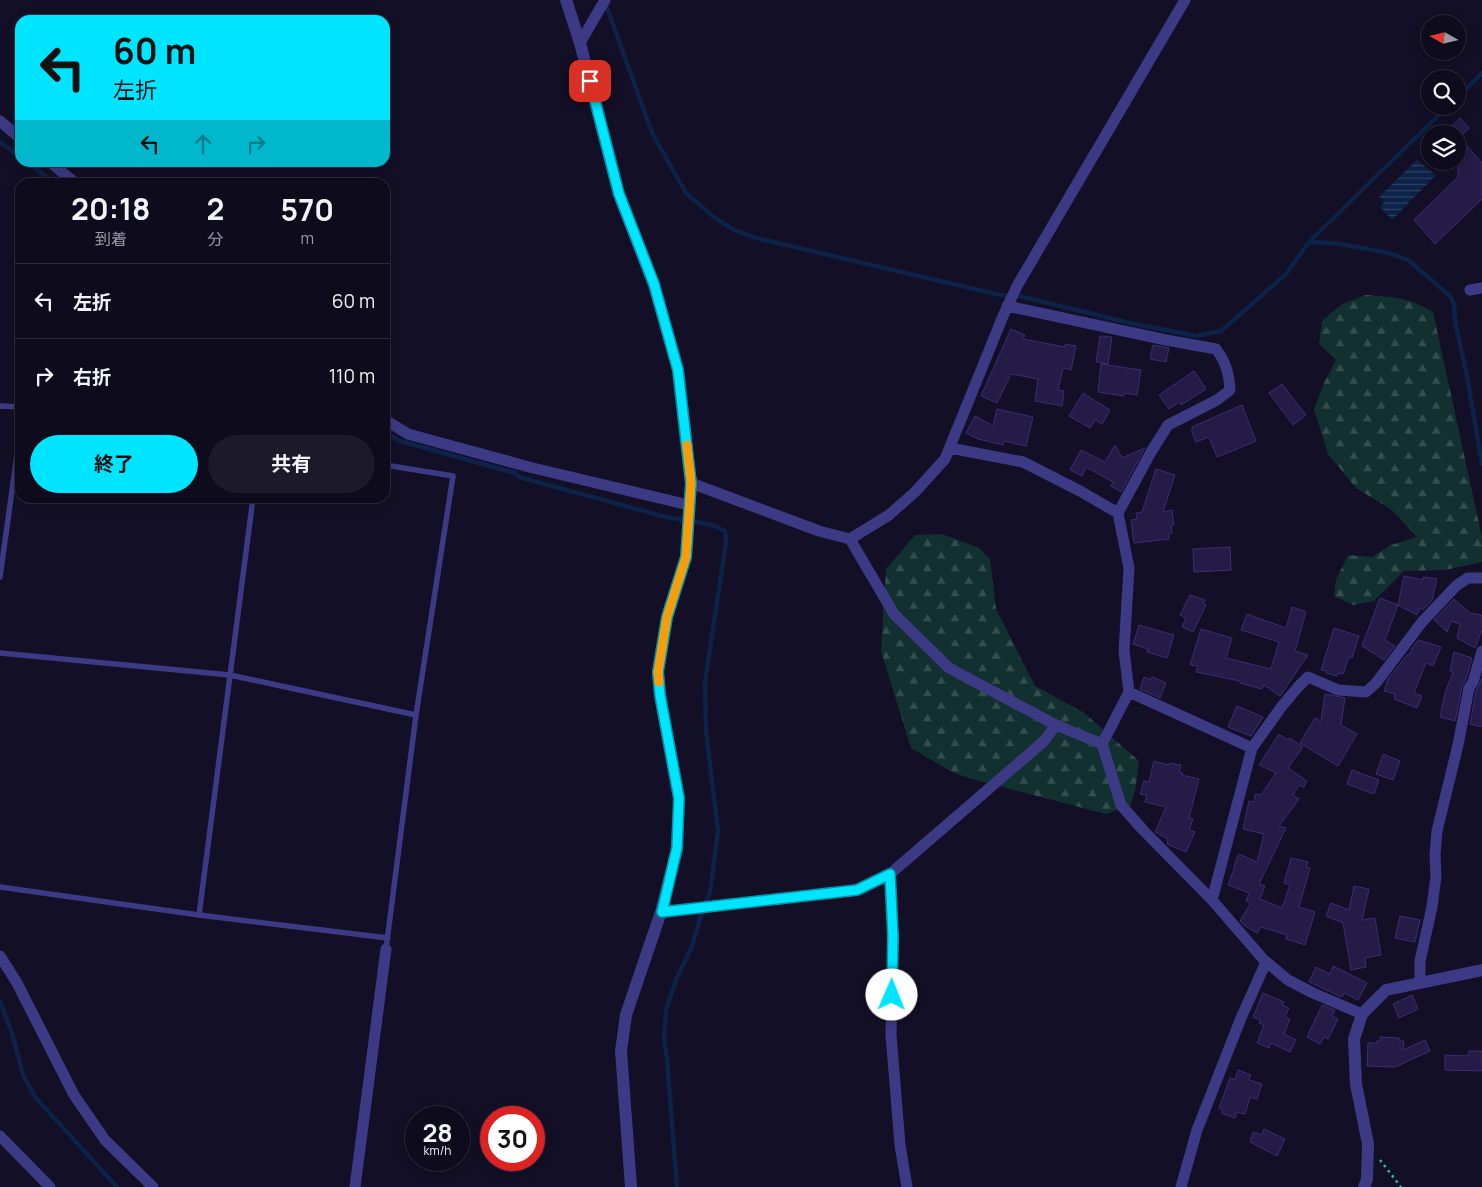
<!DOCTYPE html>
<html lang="ja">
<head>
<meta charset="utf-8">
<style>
  :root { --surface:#0e0b1c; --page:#1c1929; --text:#f1f3f6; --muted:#9b9ba3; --line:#2e2b3b; --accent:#00e5ff }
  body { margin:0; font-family:Manrope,"Noto Sans JP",sans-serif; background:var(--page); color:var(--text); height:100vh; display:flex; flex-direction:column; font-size:19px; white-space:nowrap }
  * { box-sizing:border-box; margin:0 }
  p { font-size:16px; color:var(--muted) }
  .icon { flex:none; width:28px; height:28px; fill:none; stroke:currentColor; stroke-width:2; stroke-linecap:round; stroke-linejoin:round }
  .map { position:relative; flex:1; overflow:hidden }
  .sheet { position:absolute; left:15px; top:178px; width:375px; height:325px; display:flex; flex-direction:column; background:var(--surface); border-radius:15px; box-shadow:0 2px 12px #0003,0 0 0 1px var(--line) }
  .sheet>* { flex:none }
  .hud { position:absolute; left:15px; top:15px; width:375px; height:152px; border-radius:15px; box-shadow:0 2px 12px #0003,0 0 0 1px var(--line); background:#00e5ff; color:#111; overflow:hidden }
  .needle { width:32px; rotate:278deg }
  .fabs { position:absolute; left:1421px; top:15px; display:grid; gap:10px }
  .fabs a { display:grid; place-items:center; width:45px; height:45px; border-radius:50%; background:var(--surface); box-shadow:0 2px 12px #0003,0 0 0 1px var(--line); font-size:25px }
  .speed { position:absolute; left:405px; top:1106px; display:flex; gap:10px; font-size:25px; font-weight:700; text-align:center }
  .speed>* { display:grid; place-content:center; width:65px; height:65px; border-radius:50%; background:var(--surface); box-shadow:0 2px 12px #0003,0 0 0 1px var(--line); line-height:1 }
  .speed small { font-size:12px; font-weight:400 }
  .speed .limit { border:8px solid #d22; background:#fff; color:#111 }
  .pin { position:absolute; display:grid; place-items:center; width:42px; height:42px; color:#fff; margin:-21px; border-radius:10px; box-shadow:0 2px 8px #0006 }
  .me { position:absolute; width:55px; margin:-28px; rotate:1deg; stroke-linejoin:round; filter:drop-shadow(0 0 4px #0008) }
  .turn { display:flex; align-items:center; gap:18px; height:105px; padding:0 15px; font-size:22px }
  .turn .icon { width:65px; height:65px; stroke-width:2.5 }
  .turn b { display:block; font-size:35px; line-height:42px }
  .lanes { display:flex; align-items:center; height:48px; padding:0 15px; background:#0003; justify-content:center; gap:25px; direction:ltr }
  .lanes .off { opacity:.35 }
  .eta { display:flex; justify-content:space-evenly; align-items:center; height:85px; text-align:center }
  .eta b { font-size:30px; font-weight:700; line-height:35px }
  .action { display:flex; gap:10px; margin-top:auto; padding:10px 15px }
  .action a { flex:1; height:58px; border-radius:30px; background:var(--accent); color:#111; font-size:20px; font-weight:700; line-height:58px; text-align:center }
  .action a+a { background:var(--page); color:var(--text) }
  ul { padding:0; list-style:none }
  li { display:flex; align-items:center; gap:15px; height:75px; padding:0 15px; border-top:1px solid var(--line) }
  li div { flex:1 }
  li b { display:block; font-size:19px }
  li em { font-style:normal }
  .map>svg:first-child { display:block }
  .forest { fill:url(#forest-firs) }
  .water { fill:url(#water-rules) }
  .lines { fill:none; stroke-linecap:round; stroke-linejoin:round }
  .stream { stroke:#0c2248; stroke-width:4.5 }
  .building { fill:#241b47; stroke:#3b2d73 }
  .path { stroke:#2fb8b0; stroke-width:2.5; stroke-dasharray:2.5 4; stroke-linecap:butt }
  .service { stroke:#3d3a85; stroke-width:5.5 }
  .minor { stroke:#3d3a85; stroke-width:11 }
  .tertiary { stroke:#3d3a85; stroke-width:12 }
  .route-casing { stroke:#0095a6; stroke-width:12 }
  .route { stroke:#00e5ff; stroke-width:9 }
  .slow { stroke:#f59e0b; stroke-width:9 }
</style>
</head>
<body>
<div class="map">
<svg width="1482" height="1187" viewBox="0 0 1482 1187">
  <defs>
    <pattern id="forest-firs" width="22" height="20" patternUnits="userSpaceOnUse" patternTransform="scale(1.25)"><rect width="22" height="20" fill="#12302f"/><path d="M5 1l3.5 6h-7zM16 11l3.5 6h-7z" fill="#344d4e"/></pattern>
    <pattern id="water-rules" width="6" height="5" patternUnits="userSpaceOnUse" patternTransform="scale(1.25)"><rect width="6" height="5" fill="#0c2248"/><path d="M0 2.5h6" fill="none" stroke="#2f4163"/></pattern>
  </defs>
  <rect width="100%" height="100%" fill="#130f26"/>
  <path class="forest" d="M1366,295C1395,297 1407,297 1433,312L1482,537V562L1445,570L1404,571L1374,601L1353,605L1334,596L1336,580L1348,555L1372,557L1391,545L1417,537L1392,510L1356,488L1328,454L1314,409L1324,383L1336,360L1319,344L1322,321L1342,304Z
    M942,534L979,548L990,559L996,609L1035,686L1083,712L1139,761L1135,791L1130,806L1106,814L976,780L954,773L911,748L881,651L886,569L915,535Z"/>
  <path class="water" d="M1417,160L1436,175L1392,220L1380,207L1385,201L1379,197Z"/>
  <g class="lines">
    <path class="stream" d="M605,2L652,133L686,193L715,218L734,230L756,238L1000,295L1019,296L1130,323L1196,336L1221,331L1286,274L1309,242L1448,106
      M1458,97L1482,73
      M0,142L20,157
      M27,162L54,182
      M1309,242L1340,244L1389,253L1408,260L1450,296L1454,305L1455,321L1467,376L1482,464
      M385,433L400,441L515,473L519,477L666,517L712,525L725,531L726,542L705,682L706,731L718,831L710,892L702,912L692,946L676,980L666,1010L664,1038L667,1059L677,1187
      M0,1002L12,1033L23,1075L36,1098L117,1187"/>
  </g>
  <path class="building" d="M1460,118L1469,128L1463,134H1444Z
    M1458,136L1482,163V199L1435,244L1414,220L1458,177Z
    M1011,329L1025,335L1023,339L1065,347V344L1076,346L1071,370L1063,368L1058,390L1064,391L1062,406L1035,401L1038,379L1011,374L997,403L981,396Z
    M1100,336L1112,337L1108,364L1096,362Z
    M1153,345L1169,348L1166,362L1150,359Z
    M1101,364L1141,370L1137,395L1124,393V396L1098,392Z
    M1194,371L1206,389L1181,405L1179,402L1169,409L1159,395Z
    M1282,384L1306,415L1293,425L1269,393Z
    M1083,393L1110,410L1102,424L1095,420L1090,428L1069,416Z
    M1242,405L1256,441L1217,457L1209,437L1196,442L1192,432V427Z
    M997,409L1033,417L1026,446L1004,441L1003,445L978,439L966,433L975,416L993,426Z
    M1115,445L1122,458L1145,448L1121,492L1111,486L1113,482L1086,467L1082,476L1070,470L1081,450L1105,462Z
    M1156,469L1175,475L1163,512L1172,510L1174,525H1171L1172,533H1169V539L1134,543L1131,520L1137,519L1136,513L1142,512Z
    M1230,547L1231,570L1194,572L1193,549Z
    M1404,576L1423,580V577L1437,579L1432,600L1423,610L1420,608L1417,615L1398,605Z
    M1190,595L1205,600L1203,604L1206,605L1193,632L1182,627L1186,618L1180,615Z
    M1380,598L1398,605L1385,640L1395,646L1384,660L1362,646Z
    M1454,599L1470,613L1482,615V630L1475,648L1457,638L1460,624L1451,621L1447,632L1434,620Z
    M1292,607L1306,612L1295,651L1308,655L1280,696L1264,685L1262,689L1240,683V681L1196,672L1198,666L1190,665L1201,629L1232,638L1226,658L1271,669L1279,642L1241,630L1247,614L1286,628Z
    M1139,625L1174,635L1167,658L1147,652L1148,649L1133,644Z
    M1334,628L1359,636L1352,658L1349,657L1343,674L1338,673L1337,676L1326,673L1327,671L1321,670Z
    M1418,640L1441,647L1433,666L1426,663L1414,693L1422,696L1417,708L1394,699L1395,694L1384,691L1388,679L1408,654L1410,655L1412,648Z
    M1454,652L1472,658L1466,679L1462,687L1455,721L1440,717L1445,693L1453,672L1450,671Z
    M1144,677L1151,680L1152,677L1166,683L1160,698L1140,689Z
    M1482,678V727L1470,724L1476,691Z
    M1325,694L1345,698L1341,725L1357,734L1338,766L1300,743L1315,718L1321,721Z
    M1237,706L1263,717L1251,736L1228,727Z
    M1279,734L1288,740L1290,738L1303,747L1288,768L1307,781L1304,787L1299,785L1293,795L1299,799L1279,826L1286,828L1259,884L1265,886L1260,899L1282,908L1290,885L1284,883L1291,858L1308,862L1306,867L1310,868L1299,907L1315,912L1305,945L1286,939L1287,935L1261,927L1257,933L1245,926L1240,921L1251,903L1246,901L1249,893L1228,885L1235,866L1234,865L1239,854L1257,862L1264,834L1243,829L1249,801L1254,802L1255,794L1261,795L1276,773L1259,765Z
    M1383,754L1400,761L1393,780L1376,774Z
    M1154,761L1169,765L1170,763L1181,765L1179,772L1183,773L1182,775L1199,779L1189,818L1193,819L1189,829L1195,832L1186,852L1167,844L1168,839L1155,832L1166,807L1145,802L1147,795L1140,794L1144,781L1149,782Z
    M1352,770L1379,780L1374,794L1347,784Z
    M1354,886L1369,889L1362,920L1375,918L1381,955L1365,958L1366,967L1351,970L1343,923L1326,916L1331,903L1349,910Z
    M1400,916L1420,920L1415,942L1395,938Z
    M1333,966L1367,983L1358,1000L1344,993L1342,997L1309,982L1316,967L1330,974Z
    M1263,993L1284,1002L1282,1005L1289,1008L1285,1017L1290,1019L1284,1034L1296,1040L1290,1052L1271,1043L1269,1048L1257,1043L1264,1025L1259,1023L1260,1020L1253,1017Z
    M1412,995L1418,1009L1399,1018L1393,1004Z
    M1322,1005L1335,1010L1332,1016L1338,1019L1328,1039L1324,1037L1320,1044L1307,1037Z
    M1380,1037L1399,1038V1041H1404L1403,1050L1425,1040L1430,1051L1395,1067L1367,1066L1368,1043H1377V1041H1380Z
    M1469,1051H1482V1071L1445,1070V1055L1468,1056Z
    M1238,1070L1251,1075L1249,1080L1262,1084L1257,1099L1250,1097L1245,1114L1237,1112L1235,1118L1221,1113L1223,1110L1219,1108L1230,1078L1235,1080Z
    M1264,1129L1285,1139L1277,1156L1250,1142L1253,1132L1262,1135Z"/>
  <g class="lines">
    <path class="path" d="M1380,1160L1401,1187"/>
    <path class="service" d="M0,406L20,407
      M385,465L453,476L416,715L386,949
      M0,577L20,433
      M0,653L230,675L416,715
      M0,887L199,915L388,938
      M199,915L253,498"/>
    <path class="minor" d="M580,43L605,0
      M0,121L20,138
      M50,162L74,182
      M1470,290L1482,288
      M1007,306L1166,340L1216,349C1226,362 1229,374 1230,390L1217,400L1168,425L1151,452L1118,513L1129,568L1124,651L1129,692L1102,744
      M385,420L408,434L529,467L689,505
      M950,448L1023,462L1080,491L1118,513
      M691,483L819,531L850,539L894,614L949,668L1056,725L1102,744L1121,805L1143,830L1212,900L1264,960L1288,980L1313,993L1362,1014
      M850,539L889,515L915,492L945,459L1003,316L1017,286L1185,0
      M1129,692L1252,748
      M890,874L893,936L891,1035L900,1145L907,1187
      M1212,900L1252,748L1282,706L1298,687L1308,677L1338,690L1366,692L1376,683L1422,622L1457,585L1468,578H1482
      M661,912L857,890L890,874L1043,742L1056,725
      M0,956L17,983L74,1095L105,1140L153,1187
      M1420,982V961L1432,907L1436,876L1435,855L1437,831L1458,745L1469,688L1473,682L1482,651
      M0,1136L50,1187
      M355,1187L386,949
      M1181,1187L1197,1130L1241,1018L1266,962"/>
    <path class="tertiary" d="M566,0L580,43L619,194L654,285L678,370L691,483L686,557L667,617L658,671L660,695L679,799L677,849L661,912L626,1015L621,1051L631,1187
      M1364,1187L1367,1179L1368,1144L1356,1084L1354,1039L1362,1014L1386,990L1482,970"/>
  </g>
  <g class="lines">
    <g class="route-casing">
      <path id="route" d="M590,81L619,194L654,284L678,370L691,483L686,557L667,617L658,672L660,695L679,798L677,848L662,912L857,890L890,874L893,936L892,995"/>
    </g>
    <use href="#route" class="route"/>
    <path class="slow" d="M659,682L658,672L667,617L686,557L691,483L687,445"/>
  </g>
</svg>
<div class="fabs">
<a><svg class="needle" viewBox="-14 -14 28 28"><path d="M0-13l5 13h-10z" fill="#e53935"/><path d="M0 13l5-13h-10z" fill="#9b9ba3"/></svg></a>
<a><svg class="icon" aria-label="search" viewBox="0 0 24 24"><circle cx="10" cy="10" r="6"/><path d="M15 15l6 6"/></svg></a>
<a><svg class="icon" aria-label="layers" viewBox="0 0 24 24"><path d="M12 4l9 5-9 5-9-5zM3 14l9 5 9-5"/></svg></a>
</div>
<div class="speed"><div>28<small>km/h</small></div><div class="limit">30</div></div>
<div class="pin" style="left:590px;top:81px;background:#d93025"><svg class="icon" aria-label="arrive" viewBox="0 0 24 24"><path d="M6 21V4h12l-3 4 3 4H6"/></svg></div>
<svg class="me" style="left:892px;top:995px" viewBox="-20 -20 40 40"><circle r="19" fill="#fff"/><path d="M0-13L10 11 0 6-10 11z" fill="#00e5ff"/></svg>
<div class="hud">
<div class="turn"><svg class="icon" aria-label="left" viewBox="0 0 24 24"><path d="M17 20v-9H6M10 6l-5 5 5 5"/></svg><div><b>60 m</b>左折</div></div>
<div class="lanes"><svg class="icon" aria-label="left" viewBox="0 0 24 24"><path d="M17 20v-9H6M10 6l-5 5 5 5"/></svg><svg class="icon off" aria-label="ahead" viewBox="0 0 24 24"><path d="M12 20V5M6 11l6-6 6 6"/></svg><svg class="icon off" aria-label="right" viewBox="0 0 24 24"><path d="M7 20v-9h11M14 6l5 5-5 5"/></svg></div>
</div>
<section class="sheet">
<div class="eta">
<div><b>20:18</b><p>到着</p></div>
<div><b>2</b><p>分</p></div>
<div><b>570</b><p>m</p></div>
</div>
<ul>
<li><svg class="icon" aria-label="left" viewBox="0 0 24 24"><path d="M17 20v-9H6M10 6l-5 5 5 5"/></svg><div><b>左折</b></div><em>60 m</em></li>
<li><svg class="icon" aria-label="right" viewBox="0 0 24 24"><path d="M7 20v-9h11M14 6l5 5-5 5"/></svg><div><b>右折</b></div><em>110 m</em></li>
</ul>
<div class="action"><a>終了</a><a>共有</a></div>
</section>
</div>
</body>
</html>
